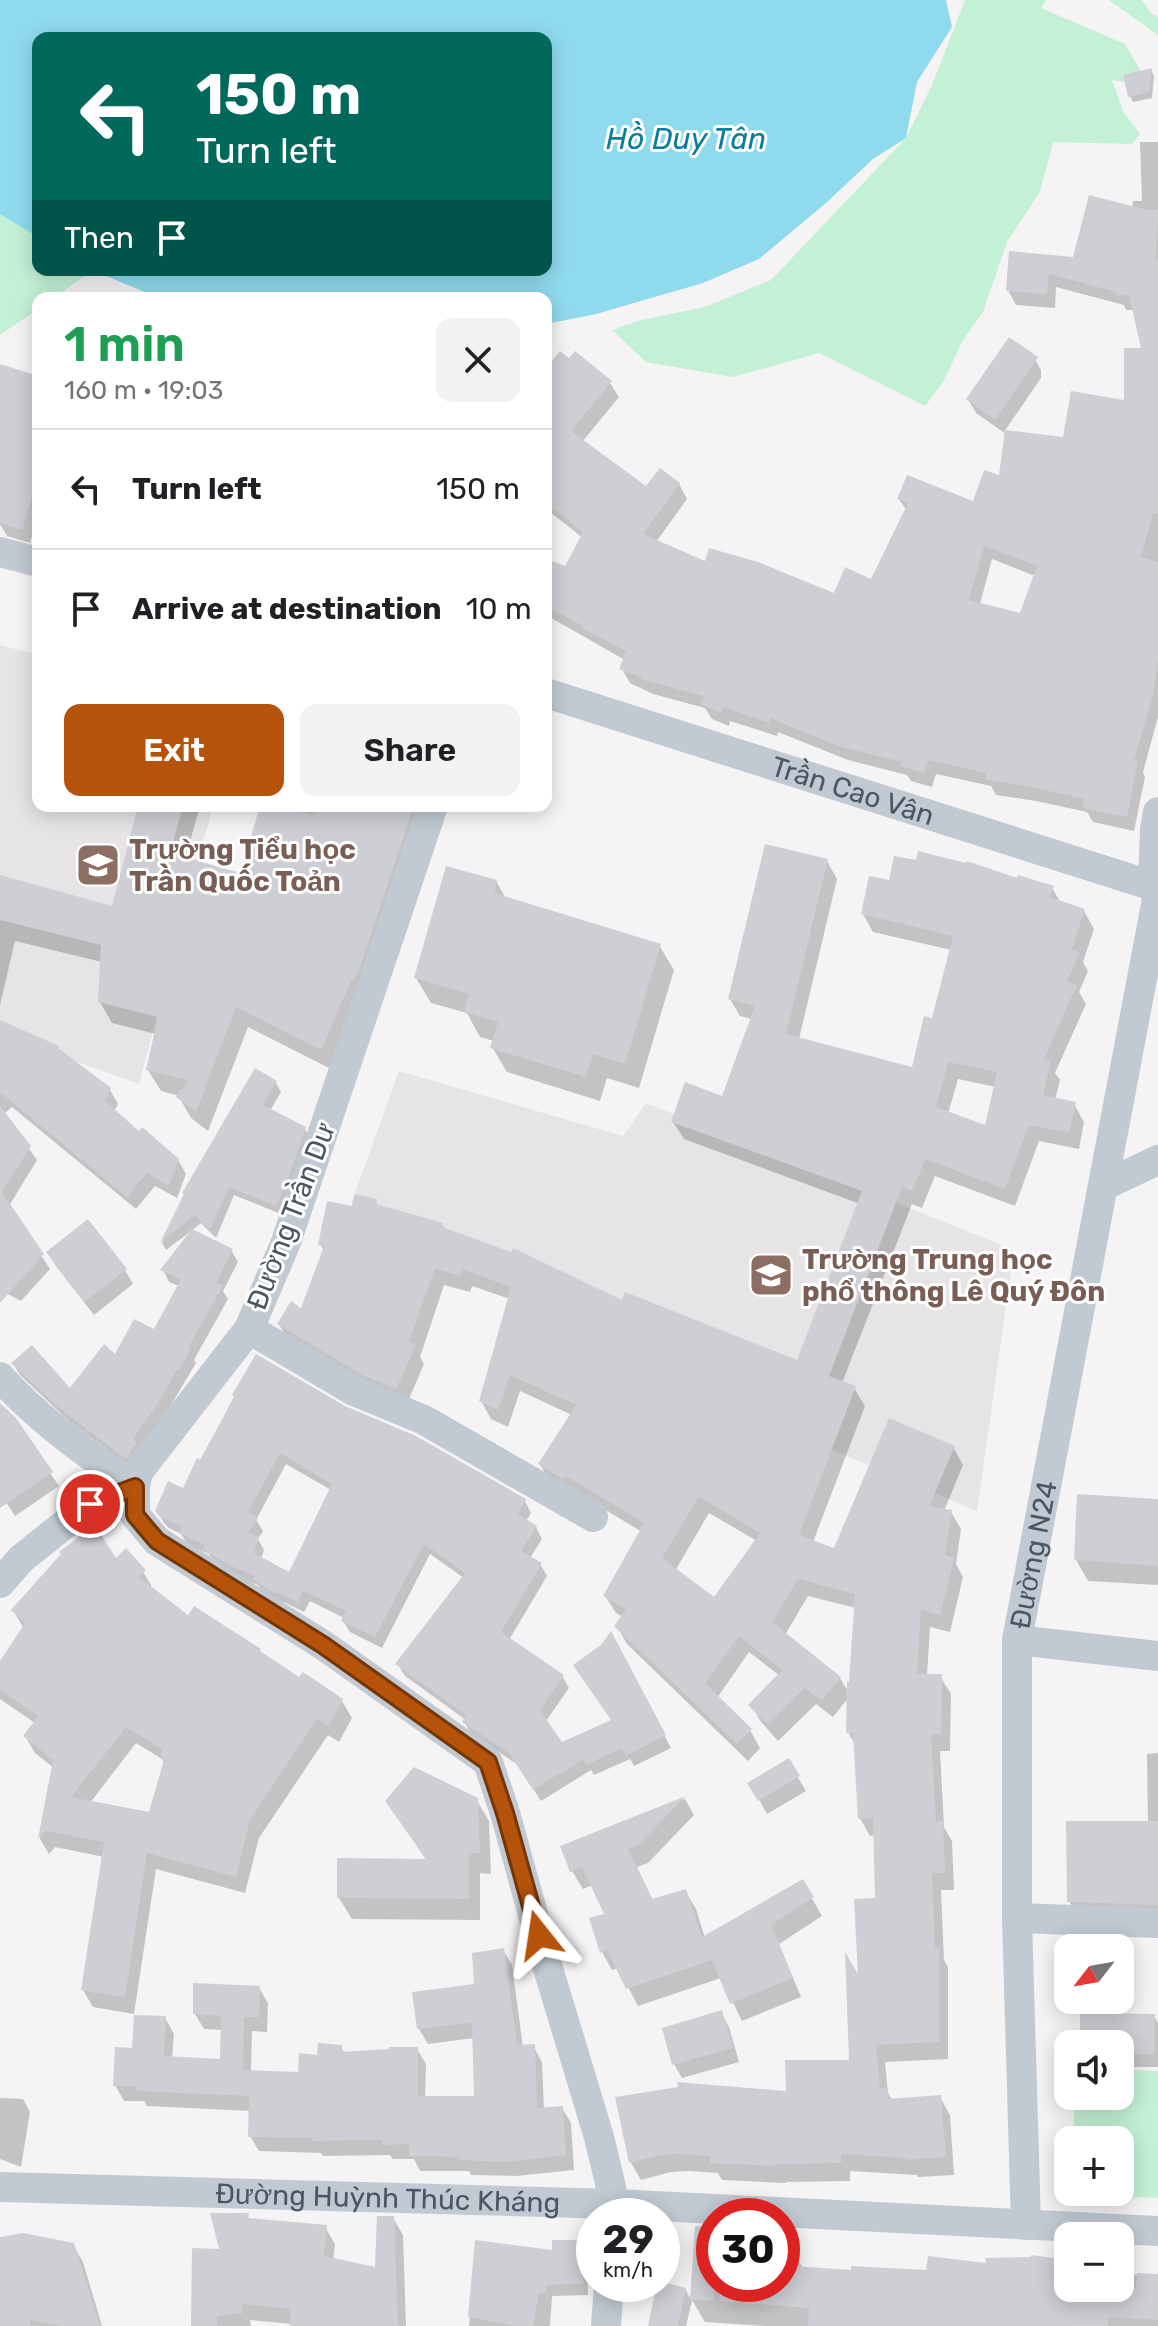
<!DOCTYPE html>
<html lang="en">
<head>
<meta charset="utf-8">
<style>
  :root { --surface:#fff; --page:#f2f2f2; --text:#202124; --muted:#757577; --line:#e0e0e0; --accent:#b45309 }
  body { margin:0; font-family:Rubik,sans-serif; background:var(--page); color:var(--text); height:100vh; display:flex; flex-direction:column; font-size:30px; white-space:nowrap }
  * { box-sizing:border-box; margin:0 }
  p { font-size:26px; color:var(--muted) }
  .icon { flex:none; width:44px; height:44px; fill:none; stroke:currentColor; stroke-width:2; stroke-linecap:round; stroke-linejoin:round }
  .map { position:relative; flex:1; overflow:hidden }
  .side { position:absolute; left:32px; top:292px; width:520px; height:520px; display:flex; flex-direction:column; background:var(--surface); border-radius:16px; box-shadow:0 4px 20px #0003 }
  .side>* { flex:none }
  .hud { position:absolute; left:32px; top:32px; width:520px; height:244px; border-radius:16px; box-shadow:0 4px 20px #0003; background:#00695c; color:#fff; overflow:hidden }
  .needle { width:52px; rotate:239deg }
  .controls { position:absolute; left:1054px; top:1934px; display:grid; gap:16px }
  .controls a { display:grid; place-items:center; width:80px; height:80px; border-radius:16px; background:var(--surface); box-shadow:0 4px 20px #0003; font-size:40px }
  .speed { position:absolute; left:576px; top:2198px; display:flex; gap:16px; font-size:40px; font-weight:700; text-align:center }
  .speed>* { display:grid; place-content:center; width:104px; height:104px; border-radius:50%; background:var(--surface); box-shadow:0 4px 20px #0003; line-height:1 }
  .speed small { font-size:20px; font-weight:400 }
  .speed .limit { border:12px solid #d22; background:#fff; color:#111 }
  .pin { position:absolute; display:grid; place-items:center; width:68px; height:68px; color:#fff; margin:-34px; border:4px solid #fff; border-radius:50%; box-shadow:0 2px 8px #0007 }
  .me { position:absolute; width:88px; margin:-44px; rotate:345deg; stroke-linejoin:round; filter:drop-shadow(0 0 6px #0008) }
  .turn { display:flex; align-items:center; gap:28px; height:168px; padding:0 32px; font-size:36px }
  .turn .icon { width:104px; height:104px; stroke-width:2.5 }
  .turn b { display:block; font-size:56px; line-height:68px }
  .then { display:flex; align-items:center; height:76px; padding:0 32px; background:#0003; gap:16px; font-size:30px }
  .round { display:grid; place-items:center; flex:none; width:84px; height:84px; border-radius:16px; background:var(--page) }
  .head { display:flex; align-items:center; justify-content:space-between; height:136px; padding:0 32px }
  h1 { font-size:48px; font-weight:600; line-height:60px; color:#1e9e55 }
  .button { display:flex; gap:16px; margin-top:auto; padding:16px 32px }
  .button a { flex:1; height:92px; border-radius:16px; background:var(--accent); color:#fff; font-size:32px; font-weight:600; line-height:92px; text-align:center }
  .button a+a { background:var(--page); color:var(--text) }
  ul { padding:0; list-style:none }
  li { display:flex; align-items:center; gap:24px; height:120px; padding:0 32px; border-top:2px solid var(--line) }
  li div { flex:1 }
  li b { display:block; font-size:30px }
  li em { font-style:normal }
  .map>svg:first-child { display:block }
  .education { fill:#e6e4e5 }
  .green { fill:#c3f1d5 }
  .water { fill:#90daee }
  .shadow { fill:#0003; fill-rule:evenodd }
  .building { fill:#cdcfd5; fill-rule:evenodd }
  .lines { fill:none; stroke-linecap:round; stroke-linejoin:round }
  .minor { stroke:#c1cad2; stroke-width:30 }
  .route-casing { stroke:#753606; stroke-width:20 }
  .route { stroke:#b45309; stroke-width:14 }
  .labels { text-anchor:middle; dominant-baseline:central; stroke-width:6; stroke-linejoin:round; paint-order:stroke }
  .street-label { font-size:28px; fill:#4a5661; stroke:#fff }
  .education-label { font-size:28px; font-weight:bold; fill:#785e54; stroke:#fff; text-anchor:start }
  .water-label { font-size:30px; font-style:italic; fill:#0c7c9b; stroke:#fff }
</style>
</head>
<body>
<div class="map">
<svg width="1158" height="2326" viewBox="0 0 1158 2326">
  <rect width="100%" height="100%" fill="#f5f3f3"/>
  <path class="education" d="M0,645L38,655V806H213L139,1084L44,1050L0,1037Z
    M399,1071L623,1136L646,1103L1014,1250L977,1511L582,1344L597,1300L351,1204Z"/>
  <path class="green" d="M965,0H1046L1041,8L1125,44L1150,87L1112,80L1123,111L1140,134L1132,144L1053,142L1040,192L1007,242L983,312L962,342L943,382L925,406L819,353L733,377L646,362L612,330L641,320L705,307L771,280L906,138L932,85Z
    M1109,0H1142L1152,14L1158,17V35Z
    M0,211L38,235V270H93L54,298H38V309L0,335Z
    M1120,2069L1158,2071V2198L1071,2194V2192H1120V2140H1073L1075,2096H1120Z"/>
  <path class="water" d="M0,0H946L952,27L917,82L906,138L873,159L826,203L759,259L703,283L596,314L546,324V298H159L92,270H546V38H38V237L0,214Z"/>
  <path class="shadow" d="M1151,70L1154,76L1152,98L1133,102L1130,96Z
    M1140,142H1158V717L1143,772L1145,777L1134,831L1093,822L1087,812L1036,801L996,795L991,786L936,774L932,787L911,781L907,775L848,760L778,732L777,736L730,721L729,726L712,719L705,708L653,694L630,683L622,669L625,660L546,615V561L566,569L583,538L546,509V371L610,383L619,397L582,442L646,489L679,484L687,499L656,542L706,564L835,595L872,581L907,511L899,499L974,504L1001,478L1006,434L976,413L968,399L1033,356L1041,370V378L1004,432L1065,439L1126,402L1143,350L1134,310H1126L1124,305L1056,287L1055,308L1016,305L1008,290L1075,259L1132,208L1133,201H1142ZM992,559L1035,576L1021,615L980,604Z
    M0,366L36,377L38,369V524L36,523L30,543L7,536L0,524Z
    M140,806H200L185,859L242,876L262,806H436L333,1070L248,1027L208,1131L191,1118L179,1097L180,1096L161,1091L148,1070L156,1034L112,1023L100,1002L102,962L15,941L0,1005V877L113,909Z
    M827,861L837,879L799,1039L913,1070L934,1020L951,950L873,932L863,914L891,883L1018,881L1052,888L1061,903L1084,911L1094,929L1083,962L1088,971L1079,992L1086,1004L1055,1073L1060,1080L1055,1100L1074,1104L1084,1122L1079,1149L1039,1141L1015,1206L935,1176L922,1208L912,1204L842,1383L854,1388L865,1406L813,1542L835,1551L953,1447L963,1465L944,1511L951,1512L961,1529L956,1564L963,1577L950,1632L930,1627L927,1676H940L951,1694L950,1751H940L944,1827L952,1841L954,1890H941L944,1960L948,1967V2059L885,2062L888,2093L892,2100L940,2097L950,2115L954,2175L918,2177L917,2175L850,2171V2181L786,2182V2183L722,2180L718,2173L689,2171L671,2172L641,2180L631,2163L617,2099L788,2093L851,2062L860,1982L877,1900L875,1835L870,1836L860,1818L856,1746L848,1732L849,1697L833,1717L816,1704L778,1741L761,1722L751,1705L780,1676L749,1652L717,1698L750,1730L760,1748L748,1761L627,1644L617,1626L623,1617L616,1613L605,1596L642,1532L576,1492L550,1482L540,1464L572,1415L520,1391L508,1427L491,1419L481,1401L510,1299L472,1286L470,1292L444,1285L420,1357L424,1364L406,1406L289,1342L279,1324L302,1311L324,1251L320,1244L353,1209L375,1201L379,1207L442,1225L445,1230L623,1302L798,1362L860,1204L684,1139L673,1122L723,1098L752,1019L740,1016L730,999ZM958,1079L996,1087L986,1128L948,1114ZM709,1513L757,1541L714,1600L675,1571ZM808,1596L856,1608L849,1693L840,1678L785,1635Z
    M496,881L506,899L659,945L674,970L639,1088L607,1078L600,1101L507,1072L492,1047L494,1041L480,1037L467,1013L431,1003L416,978Z
    M0,1023L110,1090L118,1104L114,1111L139,1134L178,1160L186,1174L177,1198L155,1186L136,1209L12,1107L4,1114L37,1160L9,1206L50,1269L21,1301L0,1290Z
    M276,1083L281,1092L270,1111L304,1128L310,1138L281,1214L234,1195L216,1238L201,1223L191,1231L231,1250L238,1262L223,1291L228,1299L194,1360L196,1363L133,1469L68,1420L20,1375L13,1363L70,1391L116,1357L154,1332L179,1286L169,1282L163,1270L191,1231L166,1250L162,1243L185,1195Z
    M48,1253L125,1270L133,1284L94,1315L56,1266Z
    M0,1405L14,1420L59,1486L15,1516L0,1493Z
    M344,1408L525,1501L531,1513L526,1521L536,1527L542,1539L530,1558L540,1564L547,1576L509,1640L562,1676L569,1688L546,1721L562,1745L613,1721L617,1645L671,1748L634,1766L630,1759L594,1775L591,1770L541,1801L518,1765L471,1733L464,1722L466,1720L405,1676L398,1664L464,1578L430,1554L382,1648L350,1632L343,1621L344,1618L310,1601L304,1612L284,1602L283,1604L262,1592L258,1585L237,1576L213,1561L209,1554L188,1545L181,1534L169,1528L164,1523L157,1511L184,1490ZM286,1464L331,1490L290,1575L261,1559L264,1550L258,1539L263,1531L256,1520Z
    M1158,1501V1585L1088,1581L1076,1560Z
    M116,1561L140,1567L151,1585V1589L189,1618L263,1656L300,1680L342,1701L352,1718L339,1742L328,1735L259,1838L245,1893L156,1869L134,2014L93,2007L83,1990L104,1857L55,1847L49,1854L40,1839L54,1768L35,1753L25,1736L35,1723L0,1699V1665L23,1627L13,1610ZM136,1743L162,1759L165,1764L151,1815L90,1803Z
    M1158,1753V1927L1082,1924L1069,1901L1148,1823L1147,1754Z
    M788,1761L806,1791L767,1814L750,1783Z
    M476,1799L489,1821L491,1874L480,1873V1920L352,1919L339,1898L427,1861L388,1802Z
    M685,1799L694,1815L648,1863L637,1867L653,1901L685,1891L696,1909L705,1938L802,1881L822,1916L779,1944L801,1997L742,2021L721,1978L638,2006L618,1968L612,1970L602,1952L607,1915L593,1885L583,1889L572,1871L563,1847Z
    M503,1950L512,1965L523,2047L533,2046L542,2062L544,2110L562,2108L571,2123L574,2170L516,2176L471,2175L469,2171H420L414,2159H393L390,2155L323,2156L321,2153L259,2151L250,2136L251,2111L147,2106L144,2101H124L115,2085L134,2050L165,2018L174,2034L172,2059L222,2061L223,2030L204,2029L195,2014L259,1988L268,2003L267,2032L252,2031L251,2072L300,2074L319,2057L341,2047L345,2054L417,2049L426,2064L425,2098H476L474,2038L428,2044L419,2029L476,1986Z
    M721,2013L729,2027L739,2062L682,2078L674,2064L664,2029Z
    M1154,2016L1158,2023V2067H1120V2044H1082Z
    M0,2098L23,2099L30,2112L21,2167L0,2159Z
    M247,2215L250,2220L325,2227L335,2244L333,2260L377,2269L393,2218L403,2235L406,2326H292V2324L250,2320L251,2326H193L221,2251Z
    M0,2239L73,2245L83,2262L102,2326H0Z
    M477,2242L554,2253L580,2242L587,2253L588,2295L552,2296L550,2326H469Z
    M695,2245L714,2246V2284H782V2251L794,2252L803,2268L853,2272H928L988,2265L1068,2262V2288H1120V2274L1158,2276V2326H764L705,2322L692,2300Z
    M659,2284L685,2289L692,2301L686,2326H650Z"/>
  <path class="building" d="M1152,68L1149,92L1128,97L1123,75Z
    M1089,195L1143,209L1158,210L1156,260H1158V514L1153,513L1141,557L1158,562V659L1153,695L1134,760H1138L1127,817L1082,808L1084,799L1027,786L986,780V773L928,760L924,773L900,766L902,762L838,746L770,718L769,723L723,707L721,713L701,704L704,696L643,680V678L619,669L626,651L582,628L583,626L546,606V559L565,566L583,532L546,503V368L560,351L569,358L575,351L612,381L571,431L646,486L660,468L680,483L643,534L705,561L709,548L758,562L834,593L845,567L871,579L908,503L897,499L907,475L973,501L984,470L999,475L1005,430L1063,437L1071,391L1124,400V348H1141L1129,295L1116,296V292L1049,274L1047,294L1006,291L1009,251L1073,257ZM984,546L1037,566L1020,613L969,600Z
    M1009,337L1038,357L995,420L966,399Z
    M0,364L38,376V478L22,530L0,523Z
    M138,806H183L170,853L240,873L260,806H283L314,816L319,806H414L360,967L354,980L352,979L321,1050L236,1007L196,1112L176,1097L188,1080L146,1070L158,1017L98,1002L101,945L0,920V875L112,906Z
    M765,844L828,859L786,1034L912,1067L924,1016L932,1018L953,936L861,914L869,876L889,880L894,856L916,860L918,851L966,863L967,861L1017,878L1018,875L1054,886L1050,897L1085,909L1072,949L1080,952L1067,981L1077,985L1044,1059L1051,1061L1043,1095L1076,1102L1069,1133L1029,1125L1005,1189L925,1159L913,1191L902,1187L829,1376L856,1386L799,1535L834,1548L889,1418L955,1446L929,1506L952,1510L945,1555L954,1558L940,1615L921,1610L917,1674H942L941,1734H931L936,1822L943,1821L945,1873H932L935,1948H939V2042L876,2045L880,2088H888L887,2099L941,2095L946,2157L906,2160V2158L841,2154V2163L777,2164L776,2166L710,2163V2156L678,2154L661,2155L629,2163L615,2097L678,2087L677,2082L786,2091L785,2060H849L845,1952L858,1974L854,1899L875,1898L873,1818L858,1819L853,1733H846L847,1681L849,1682L855,1594L798,1579L772,1622L841,1677L822,1701L805,1688L767,1724L748,1705L782,1670L739,1636L705,1683L752,1729L737,1744L614,1626L626,1609L603,1596L644,1523L566,1476L563,1479L538,1464L576,1405L510,1375L498,1410L479,1401L511,1287L462,1269L460,1276L435,1268L409,1342L416,1345L396,1389L362,1375L277,1324L291,1301L301,1308L324,1246L318,1245L327,1201L352,1206L355,1194L377,1199L376,1204L443,1223L442,1227L511,1252L513,1248L622,1300L625,1292L797,1360L862,1191L671,1122L685,1082L722,1096L755,1006L728,999ZM948,1062L997,1072L985,1125L936,1107ZM699,1497L760,1533L714,1597L662,1558Z
    M446,866L497,880L494,893L661,944L625,1064L593,1054L586,1077L490,1048L498,1022L464,1012L469,994L414,978Z
    M0,1020L59,1046L58,1048L111,1088L105,1101L139,1131L142,1127L179,1159L169,1186L147,1173L127,1197L0,1092Z
    M255,1068L277,1081L263,1105L306,1127L287,1182L276,1206L229,1187L210,1230L195,1215L160,1243L184,1194L182,1193Z
    M0,1106L31,1146L2,1192L44,1254L0,1303Z
    M88,1219L127,1269L84,1302L46,1252Z
    M192,1229L233,1249L216,1283L223,1286L188,1348L190,1350L179,1371L177,1370L160,1400L133,1439L137,1442L126,1459L59,1408L11,1363L32,1345L70,1388L104,1344L115,1354L134,1319L154,1329L181,1279L160,1270Z
    M256,1354L345,1406L416,1436L526,1499L518,1514L537,1526L521,1551L542,1563L501,1632L564,1675L540,1710L562,1742L611,1720L573,1665L601,1645L611,1631L666,1735L626,1756L622,1748L586,1765L583,1759L561,1775L560,1773L533,1790L509,1753L462,1722L466,1715L395,1664L465,1573L424,1544L375,1637L341,1621L346,1611L303,1591L298,1602L277,1592L276,1594L253,1580L255,1576L229,1565L203,1549L205,1545L179,1533L182,1526L160,1517L155,1511L168,1481L183,1488L197,1458L200,1460L224,1416L234,1396L232,1395ZM280,1453L332,1484L289,1572L254,1553L259,1537L248,1533L258,1518L248,1512Z
    M0,1403L16,1418L53,1472L0,1508Z
    M1077,1494L1158,1499V1566L1074,1560Z
    M95,1525L116,1558L126,1548L146,1570L139,1577L188,1615L194,1606L261,1649L260,1651L299,1677L303,1672L343,1699L329,1726L317,1719L250,1820L236,1877L147,1853L125,1997L81,1990L104,1842L45,1831L38,1839L53,1760L23,1736L38,1716L0,1690V1661L25,1623L11,1610L61,1554L59,1552ZM126,1727L163,1750L159,1758L164,1760L149,1812L71,1797Z
    M789,1758L800,1776L758,1801L747,1783Z
    M414,1767L478,1798L480,1853H469V1899L337,1898V1858L426,1859L385,1801Z
    M686,1796L638,1845L628,1849L652,1899L686,1889L702,1937L803,1879L814,1897L771,1925L793,1978L730,2004L712,1960L626,1989L607,1950L600,1953L589,1918L604,1914L582,1867L570,1872L560,1846Z
    M1066,1821H1158V1905L1067,1902Z
    M504,1948L517,2045L535,2044L537,2108L563,2106L566,2155L506,2162L460,2160V2157L409,2156V2144L382,2145V2140L312,2141V2138L248,2137L249,2096L136,2091V2086H113L115,2047L132,2048L134,2015L166,2016L164,2056L220,2059L221,2016L193,2014V1983L260,1986L259,2017H244L243,2070L298,2072L299,2053L317,2055L318,2043L342,2045V2052L389,2049V2047H418V2096H474L472,2023L417,2029L412,1992L474,1984L472,1953Z
    M722,2010L733,2048L672,2065L662,2028Z
    M1080,2013L1155,2014L1154,2054H1120V2044H1080Z
    M210,2213H249L248,2218L327,2225L324,2256L375,2267L377,2216H394L398,2326H290L291,2309L242,2304L243,2313L217,2316V2326H191L192,2248L219,2249Z
    M695,2226L714,2227V2301L690,2299Z
    M23,2233L74,2243L100,2326H61L31,2320L30,2326H0V2237Z
    M475,2240L552,2250V2240H582L583,2284L547,2285L546,2293H539L533,2326H514L468,2317Z
    M1031,2255L1068,2260V2288H1136L1137,2273L1158,2274V2320L1109,2317L1108,2326H808L809,2308L720,2301V2284H782V2265L851,2270V2266L926,2270L928,2256L986,2263L985,2258L1031,2257Z
    M657,2284H670L686,2288L678,2326H648Z"/>
  <g class="lines">
    <g class="minor">
      <path d="M0,552L38,562"/>
      <path id="s1" d="M546,693L1153,886L1158,884"/>
      <path d="M433,806L286,1242L249,1329L138,1472L135,1487V1515L157,1541L323,1645L488,1762L505,1813L547,1965L599,2137L615,2204L614,2216"/>
      <path d="M1153,886L1155,829L1158,812"/>
      <path d="M1103,1186L1158,1160"/>
      <path d="M249,1329L354,1391L424,1420L593,1517"/>
      <path d="M0,1377C39,1420 87,1454 135,1487"/>
      <path d="M0,1583L21,1559L90,1504L135,1487"/>
      <path d="M1017,1640L1158,1656"/>
      <path d="M1017,1918L1158,1923"/>
      <path id="s2" d="M0,2187L615,2204L1158,2231"/>
      <path id="s3" d="M1026,2225L1017,1918V1640L1158,894"/>
      <path d="M606,2326L609,2284"/>
    </g>
  </g>
  <g class="lines">
    <g class="route-casing">
      <path id="route" d="M90,1504L135,1487V1515L157,1541L323,1645L488,1762L505,1813L539,1935"/>
    </g>
    <use href="#route" class="route"/>
  </g>
  <defs>
    <g id="school-square" transform="scale(2.3)"><rect x="-9" y="-9" width="18" height="18" rx="4" fill="#8d6e63" stroke="#fff"/><path d="M0-5L7-2L0 1L-7-2ZM-4 1L0 2.5L4 1V4Q0 6-4 4Z" fill="#fff"/></g>
  </defs>
  <g fill-rule="evenodd">
    <use href="#school-square" x="98" y="865"/>
    <use href="#school-square" x="771" y="1275"/>
  </g>
  <g class="labels">
    <g class="street-label">
      <text stroke="none"><textPath href="#s1" startOffset="322">Trần Cao Vân</textPath></text>
      <text transform="translate(291 1216) rotate(-69)">Đường Trần Dư</text>
      <text stroke="none"><textPath href="#s3" startOffset="672">Đường N24</textPath></text>
      <text stroke="none"><textPath href="#s2" startOffset="388">Đường Huỳnh Thúc Kháng</textPath></text>
    </g>
    <g class="education-label">
      <text x="129" y="849">Trường Tiểu học<tspan x="129" dy="32">Trần Quốc Toản</tspan></text>
      <text x="802" y="1259">Trường Trung học<tspan x="802" dy="32">phổ thông Lê Quý Đôn</tspan></text>
    </g>
    <g class="water-label">
      <text x="686" y="139">Hồ Duy Tân</text>
    </g>
  </g>
</svg>
<div class="controls">
<a><svg class="needle" viewBox="-14 -14 28 28"><path d="M0-13l5 13h-10z" fill="#e53935"/><path d="M0 13l5-13h-10z" fill="#757577"/></svg></a>
<a><svg class="icon" aria-label="sound" viewBox="0 0 24 24"><path d="M4 9h4l5-4v14l-5-4H4zM17 9q2 3 0 6"/></svg></a>
<a>+</a>
<a>−</a>
</div>
<div class="speed"><div>29<small>km/h</small></div><div class="limit">30</div></div>
<div class="pin" style="left:90px;top:1504px;background:#d93025"><svg class="icon" aria-label="arrive" viewBox="0 0 24 24"><path d="M6 21V4h12l-3 4 3 4H6"/></svg></div>
<svg class="me" style="left:539px;top:1935px" viewBox="-20 -20 40 40"><path d="M0-17L14 15 0 8-14 15z" fill="#b45309" stroke="#fff" stroke-width="4"/></svg>
<div class="hud">
<div class="turn"><svg class="icon" aria-label="left" viewBox="0 0 24 24"><path d="M17 20v-9H6M10 6l-5 5 5 5"/></svg><div><b>150 m</b>Turn left</div></div>
<div class="then">Then<svg class="icon" aria-label="arrive" viewBox="0 0 24 24"><path d="M6 21V4h12l-3 4 3 4H6"/></svg></div>
</div>
<section class="side">
<div class="head"><div><h1>1 min</h1><p>160 m · 19:03</p></div><a class="round"><svg class="icon" aria-label="close" viewBox="0 0 24 24"><path d="M6 6l12 12M18 6L6 18"/></svg></a></div>
<ul>
<li><svg class="icon" aria-label="left" viewBox="0 0 24 24"><path d="M17 20v-9H6M10 6l-5 5 5 5"/></svg><div><b>Turn left</b></div><em>150 m</em></li>
<li><svg class="icon" aria-label="arrive" viewBox="0 0 24 24"><path d="M6 21V4h12l-3 4 3 4H6"/></svg><div><b>Arrive at destination</b></div><em>10 m</em></li>
</ul>
<div class="button"><a>Exit</a><a>Share</a></div>
</section>
</div>
</body>
</html>
